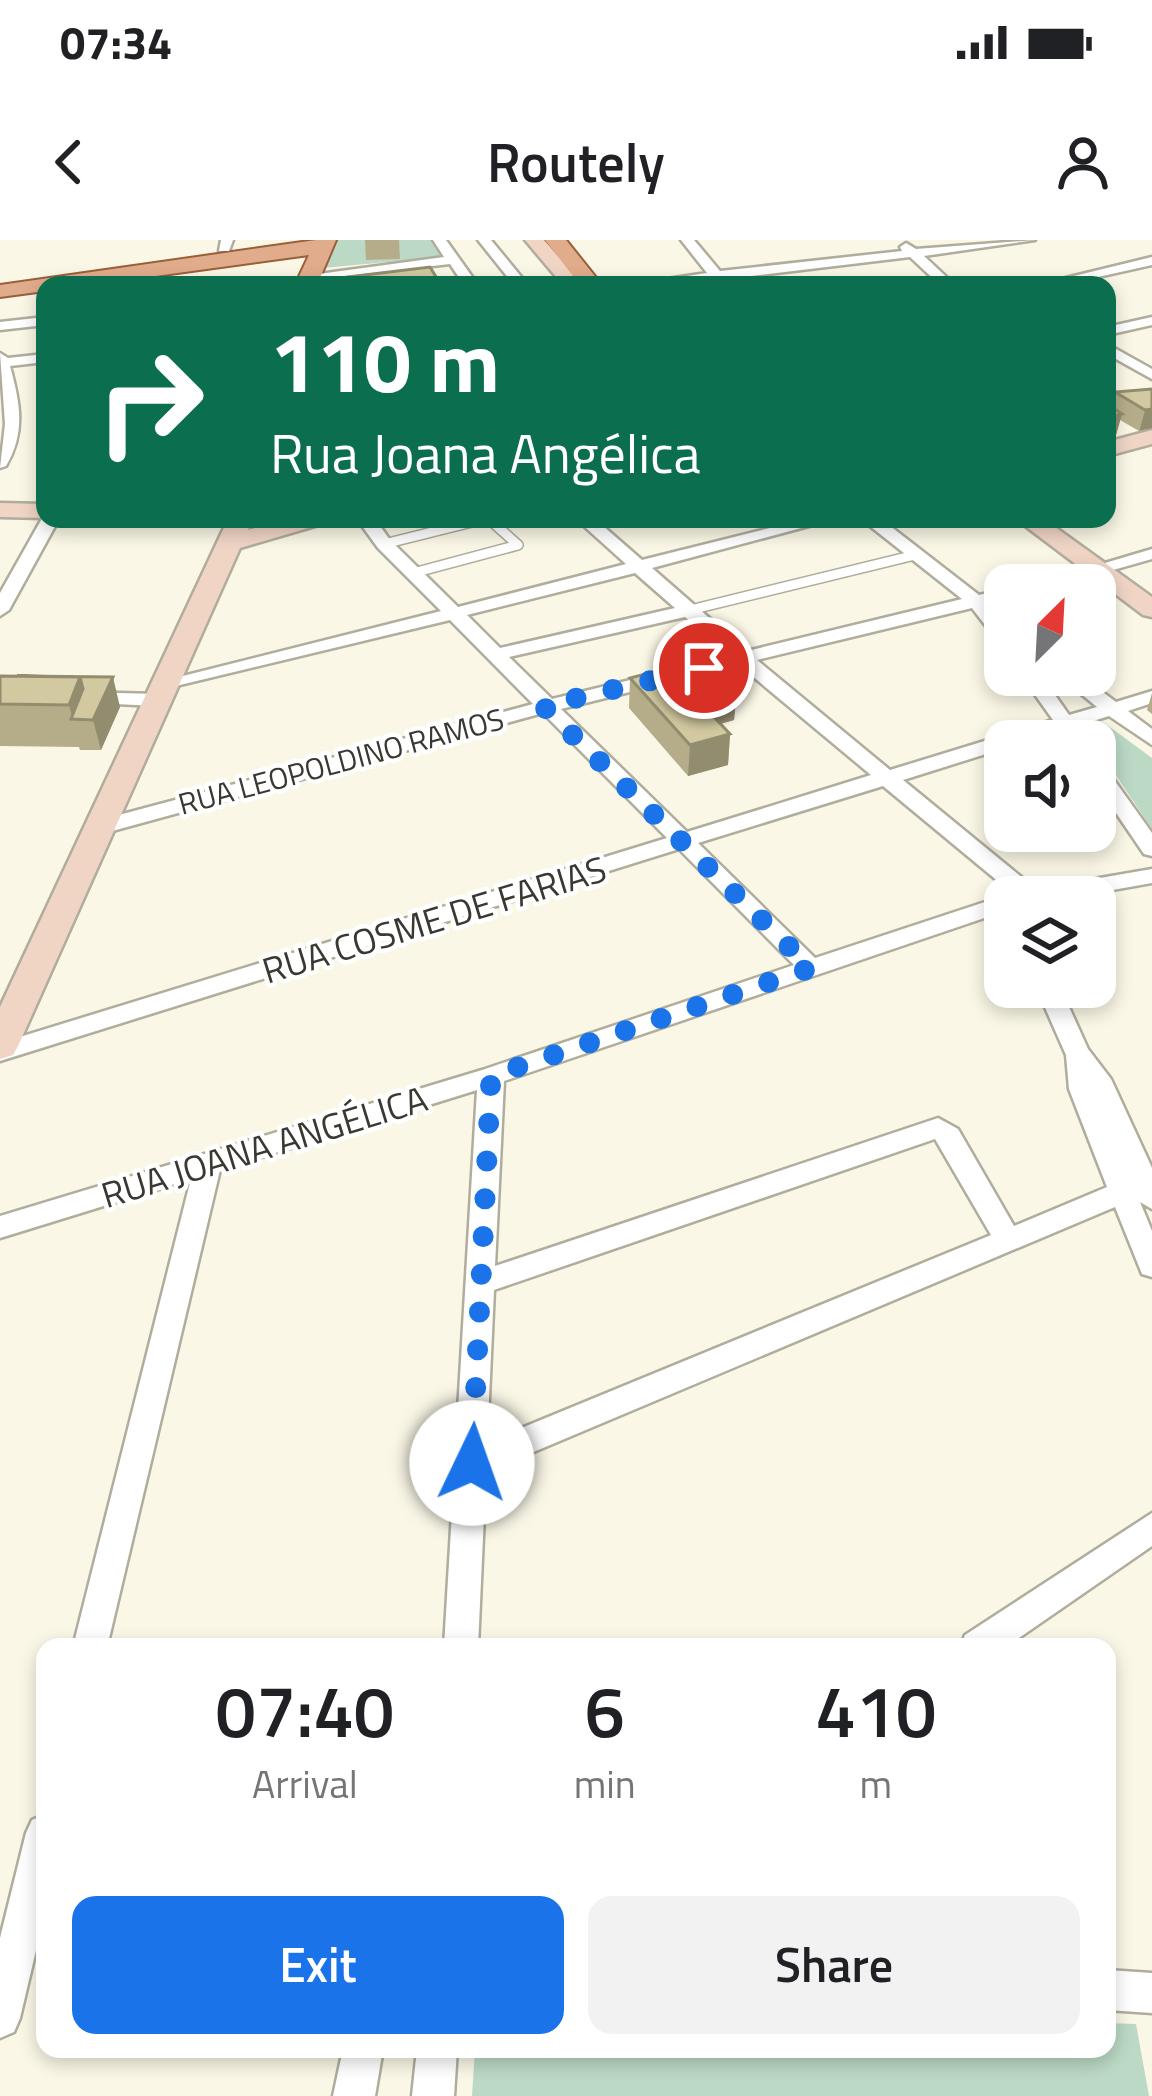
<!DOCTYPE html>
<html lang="en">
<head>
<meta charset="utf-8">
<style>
  :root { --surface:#fff; --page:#f2f2f2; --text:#202124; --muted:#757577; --accent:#1a73e8 }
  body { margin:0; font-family:"Titillium Web",sans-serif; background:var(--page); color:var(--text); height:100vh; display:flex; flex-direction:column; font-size:45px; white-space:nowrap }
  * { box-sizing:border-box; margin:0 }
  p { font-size:39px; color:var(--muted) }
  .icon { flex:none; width:66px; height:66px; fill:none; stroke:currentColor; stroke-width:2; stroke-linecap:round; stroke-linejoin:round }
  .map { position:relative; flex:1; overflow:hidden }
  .sheet { position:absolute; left:36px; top:1398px; width:1080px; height:420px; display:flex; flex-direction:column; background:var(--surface); border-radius:24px; box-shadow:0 6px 18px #0003 }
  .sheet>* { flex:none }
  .hud { position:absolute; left:36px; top:36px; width:1080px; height:252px; border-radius:24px; box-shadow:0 6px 18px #0003; background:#0b6e4f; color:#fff; overflow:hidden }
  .needle { width:78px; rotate:24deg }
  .tools { position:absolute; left:984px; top:324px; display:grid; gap:24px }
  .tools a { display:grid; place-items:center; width:132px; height:132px; border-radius:24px; background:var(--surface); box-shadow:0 6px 18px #0003; font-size:60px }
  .pin { position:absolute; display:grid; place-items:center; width:102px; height:102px; color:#fff; margin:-51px; border:6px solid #fff; border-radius:50%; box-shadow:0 3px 12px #0007 }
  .me { position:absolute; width:132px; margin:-66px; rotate:3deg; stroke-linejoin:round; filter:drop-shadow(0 0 9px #0008) }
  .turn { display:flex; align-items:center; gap:42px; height:252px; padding:0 36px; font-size:54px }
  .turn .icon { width:156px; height:156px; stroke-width:2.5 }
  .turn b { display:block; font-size:84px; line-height:102px }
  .eta { display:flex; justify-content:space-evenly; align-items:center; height:204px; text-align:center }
  .eta b { font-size:72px; font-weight:600; line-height:84px }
  .action { display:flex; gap:24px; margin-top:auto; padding:24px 36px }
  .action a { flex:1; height:138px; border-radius:24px; background:var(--accent); color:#fff; font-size:48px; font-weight:600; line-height:138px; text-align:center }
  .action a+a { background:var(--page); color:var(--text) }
  .status { display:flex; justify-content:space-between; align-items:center; height:84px; padding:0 60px; background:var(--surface); direction:ltr }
  .status svg { height:33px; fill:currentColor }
  header { display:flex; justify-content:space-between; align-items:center; height:156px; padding:0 36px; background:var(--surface); font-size:54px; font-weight:600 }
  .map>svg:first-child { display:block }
  .green { fill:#bbd9c5 }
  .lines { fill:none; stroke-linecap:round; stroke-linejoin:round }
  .lane-casing { stroke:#b0ad9d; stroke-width:12 }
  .street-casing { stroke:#b0ad9d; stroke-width:5 }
  .secondary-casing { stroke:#b0ad9d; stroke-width:5 }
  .primary-casing { stroke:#995f3a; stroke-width:4 }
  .lane { stroke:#fff; stroke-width:9 }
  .street { fill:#fff; fill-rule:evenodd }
  .secondary { fill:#f0d5c5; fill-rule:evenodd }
  .primary { fill:#e1ac8c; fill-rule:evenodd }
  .wall { fill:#b5ad8a }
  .shaded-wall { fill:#938d70 }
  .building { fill:#d2c9a0; stroke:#938d70; stroke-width:3 }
  .route { stroke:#1a73e8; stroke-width:21; stroke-dasharray:0 37.8 }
  .labels { text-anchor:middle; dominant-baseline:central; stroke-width:9; stroke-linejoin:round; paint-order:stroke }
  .far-street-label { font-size:30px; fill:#393831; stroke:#fff }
  .street-label { font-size:36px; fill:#393831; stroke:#fff }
</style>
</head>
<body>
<div class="status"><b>07:34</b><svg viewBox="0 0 49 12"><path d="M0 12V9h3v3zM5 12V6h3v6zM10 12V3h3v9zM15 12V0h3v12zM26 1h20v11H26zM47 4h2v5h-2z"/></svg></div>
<header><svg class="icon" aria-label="back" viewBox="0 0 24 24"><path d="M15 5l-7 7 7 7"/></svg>Routely<svg class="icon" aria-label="person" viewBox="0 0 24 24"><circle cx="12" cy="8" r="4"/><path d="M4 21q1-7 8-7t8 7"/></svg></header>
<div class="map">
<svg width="1152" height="1856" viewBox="0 0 1152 1856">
  <rect width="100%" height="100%" fill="#faf7e6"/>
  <path class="green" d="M332,0H431L443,17L322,28Z
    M1103,482L1152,518V589L1086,491Z
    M1107,1783L1136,1784L1149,1856H472L475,1809H1107Z"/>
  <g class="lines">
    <g class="lane-casing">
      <path id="lane" d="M384,304L484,279
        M413,333L518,305L489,279
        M690,370L915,315"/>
    </g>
    <g class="street-casing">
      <path id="street" d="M221,0H233L229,11H219Z
        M433,0H446L478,45H464L450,24L311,40L304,36L444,17Z
        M478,0H491L528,45H514Z
        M681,0H694L720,31L902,11L900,7L906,3L916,9L1035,0L924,16L955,45H940L910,17L726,39L731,45H717L713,40L627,45L707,33Z
        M1152,17V25L1062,45H1037Z
        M45,77V85L0,90V82Z
        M1152,77V85L1107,95V87Z
        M1107,104L1152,129V139L1107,114Z
        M0,113L8,118L45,114V122L10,126C20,163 26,192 6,226L0,228L5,184Z
        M44,275L59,279L9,370L0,376V353Z
        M357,279H375L390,300L458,367L626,324L576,279H595L642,320L806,279H835L652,328L747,411L962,359L861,279H881L979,355L1005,349V359L988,364L1005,385V404L998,402L972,368L757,420L890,530L1053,480L1021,435H1041L1069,475L1097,467L1058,435H1080L1116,462L1152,451V463L1128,471L1152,489V505L1109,476L1077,486L1087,501H1067L1060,491L1028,501H1005V508L903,540L1036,649L1152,629V643L1073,657H1017L883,546L698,603L815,718L997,658L1010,657H1005V671L504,841L495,1026L938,878L958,889L1014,986L1107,947L1069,849L1066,815L1036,747H1060L1088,809L1111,839L1152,928V969L1140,962L1152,991V1037L1142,1034L1115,967L486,1232L478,1407H444L477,850L220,930L107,1407H73L191,939L0,998V976L482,830L794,725L679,609L0,821V803L667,598L543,473L105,593H89V583L533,464L450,380L155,451V443L441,371L378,308ZM635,333L675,368L500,408L467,375ZM685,377L729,416L552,459L509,417ZM739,425L871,535L687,592L561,469ZM935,899L991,995L487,1202L494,1050Z
        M1152,309V319L1060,345H1031Z
        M82,452L156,454L166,460L156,466L75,462V454Z
        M1095,521L1102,523L1152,593V616L1144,614L1095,542Z
        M1152,1273V1306L1006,1407H960L965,1395Z
        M45,1574V1672L20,1778L14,1792L0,1798V1698L26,1593L32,1580Z
        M1107,1730L1152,1733V1773L1107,1770Z
        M343,1809H383L375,1856H333Z
        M417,1809H457L454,1856H412Z"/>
    </g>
    <g class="secondary-casing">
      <path id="secondary" d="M525,0H544L583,45H563Z
        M1152,190V204L1107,216V202Z
        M0,263L45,264V278L0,277Z
        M228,279H252L248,290L286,279H325L322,284L240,308L18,806L13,815L0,819V767Z
        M1016,279H1044L1152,357V377L1143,375Z"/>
    </g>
    <g class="primary-casing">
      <path id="primary" d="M316,0H336L317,45H295L309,15L90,45H45V51L0,57V45Z
        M545,0H566L602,45H580Z"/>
    </g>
    <use href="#lane" class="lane"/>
    <use href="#street" class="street"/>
    <use href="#secondary" class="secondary"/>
    <use href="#primary" class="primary"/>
  </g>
  <path class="wall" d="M365,0H399L400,19L366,20Z
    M1152,149L1139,191L1120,180L1116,195L1107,197V164L1111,167L1115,152Z
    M0,436L120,467L101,510H80L79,507L0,506Z
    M630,438L737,450L734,480L721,484L730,494L728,525L688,536L629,468Z
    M1152,453V474L1147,470Z"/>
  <path class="shaded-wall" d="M1152,169V188L1139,191L1145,170Z
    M1122,174L1116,195L1107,197V177Z
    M80,437L91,480L73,479L69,465Z
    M113,437L120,467L101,510L93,480Z
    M737,450L734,480L696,490L698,460Z
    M730,494L728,525L688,536L690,505Z"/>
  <path class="building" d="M430,27L441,45H352L348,37Z
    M1152,149V169L1145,170L1115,152Z
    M1107,164L1122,174L1107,177Z
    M706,418L737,450L698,460L730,494L690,505L630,438Z
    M0,436L80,437L69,465L0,464Z
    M17,436L113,437L93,480L71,479L83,449L80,437Z"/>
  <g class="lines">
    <path class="route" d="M472,1223L491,836L811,728L543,466L704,428"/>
  </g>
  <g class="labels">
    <g class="far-street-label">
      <text transform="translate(341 521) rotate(-15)">RUA LEOPOLDINO RAMOS</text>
    </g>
    <g class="street-label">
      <text transform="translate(434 679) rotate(-17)">RUA COSME DE FARIAS</text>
      <text transform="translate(264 906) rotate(-17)">RUA JOANA ANGÉLICA</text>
    </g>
  </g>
</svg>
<div class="tools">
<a><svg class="needle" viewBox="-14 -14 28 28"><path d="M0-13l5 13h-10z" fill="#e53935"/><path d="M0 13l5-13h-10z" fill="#757577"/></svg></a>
<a><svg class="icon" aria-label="sound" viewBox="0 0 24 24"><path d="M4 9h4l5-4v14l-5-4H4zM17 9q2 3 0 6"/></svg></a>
<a><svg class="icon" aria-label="layers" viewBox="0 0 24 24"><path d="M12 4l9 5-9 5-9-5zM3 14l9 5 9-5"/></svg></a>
</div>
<div class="pin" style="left:704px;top:428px;background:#d93025"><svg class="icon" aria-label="arrive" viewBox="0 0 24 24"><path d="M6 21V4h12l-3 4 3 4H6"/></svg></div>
<svg class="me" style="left:472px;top:1223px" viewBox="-20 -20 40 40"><circle r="19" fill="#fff"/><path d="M0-13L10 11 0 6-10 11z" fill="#1a73e8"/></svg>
<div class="hud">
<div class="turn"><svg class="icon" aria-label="right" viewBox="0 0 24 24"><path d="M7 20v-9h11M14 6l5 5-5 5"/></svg><div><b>110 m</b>Rua Joana Angélica</div></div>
</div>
<section class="sheet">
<div class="eta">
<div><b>07:40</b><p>Arrival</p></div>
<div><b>6</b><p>min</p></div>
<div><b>410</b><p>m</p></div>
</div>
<div class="action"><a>Exit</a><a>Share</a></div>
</section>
</div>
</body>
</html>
